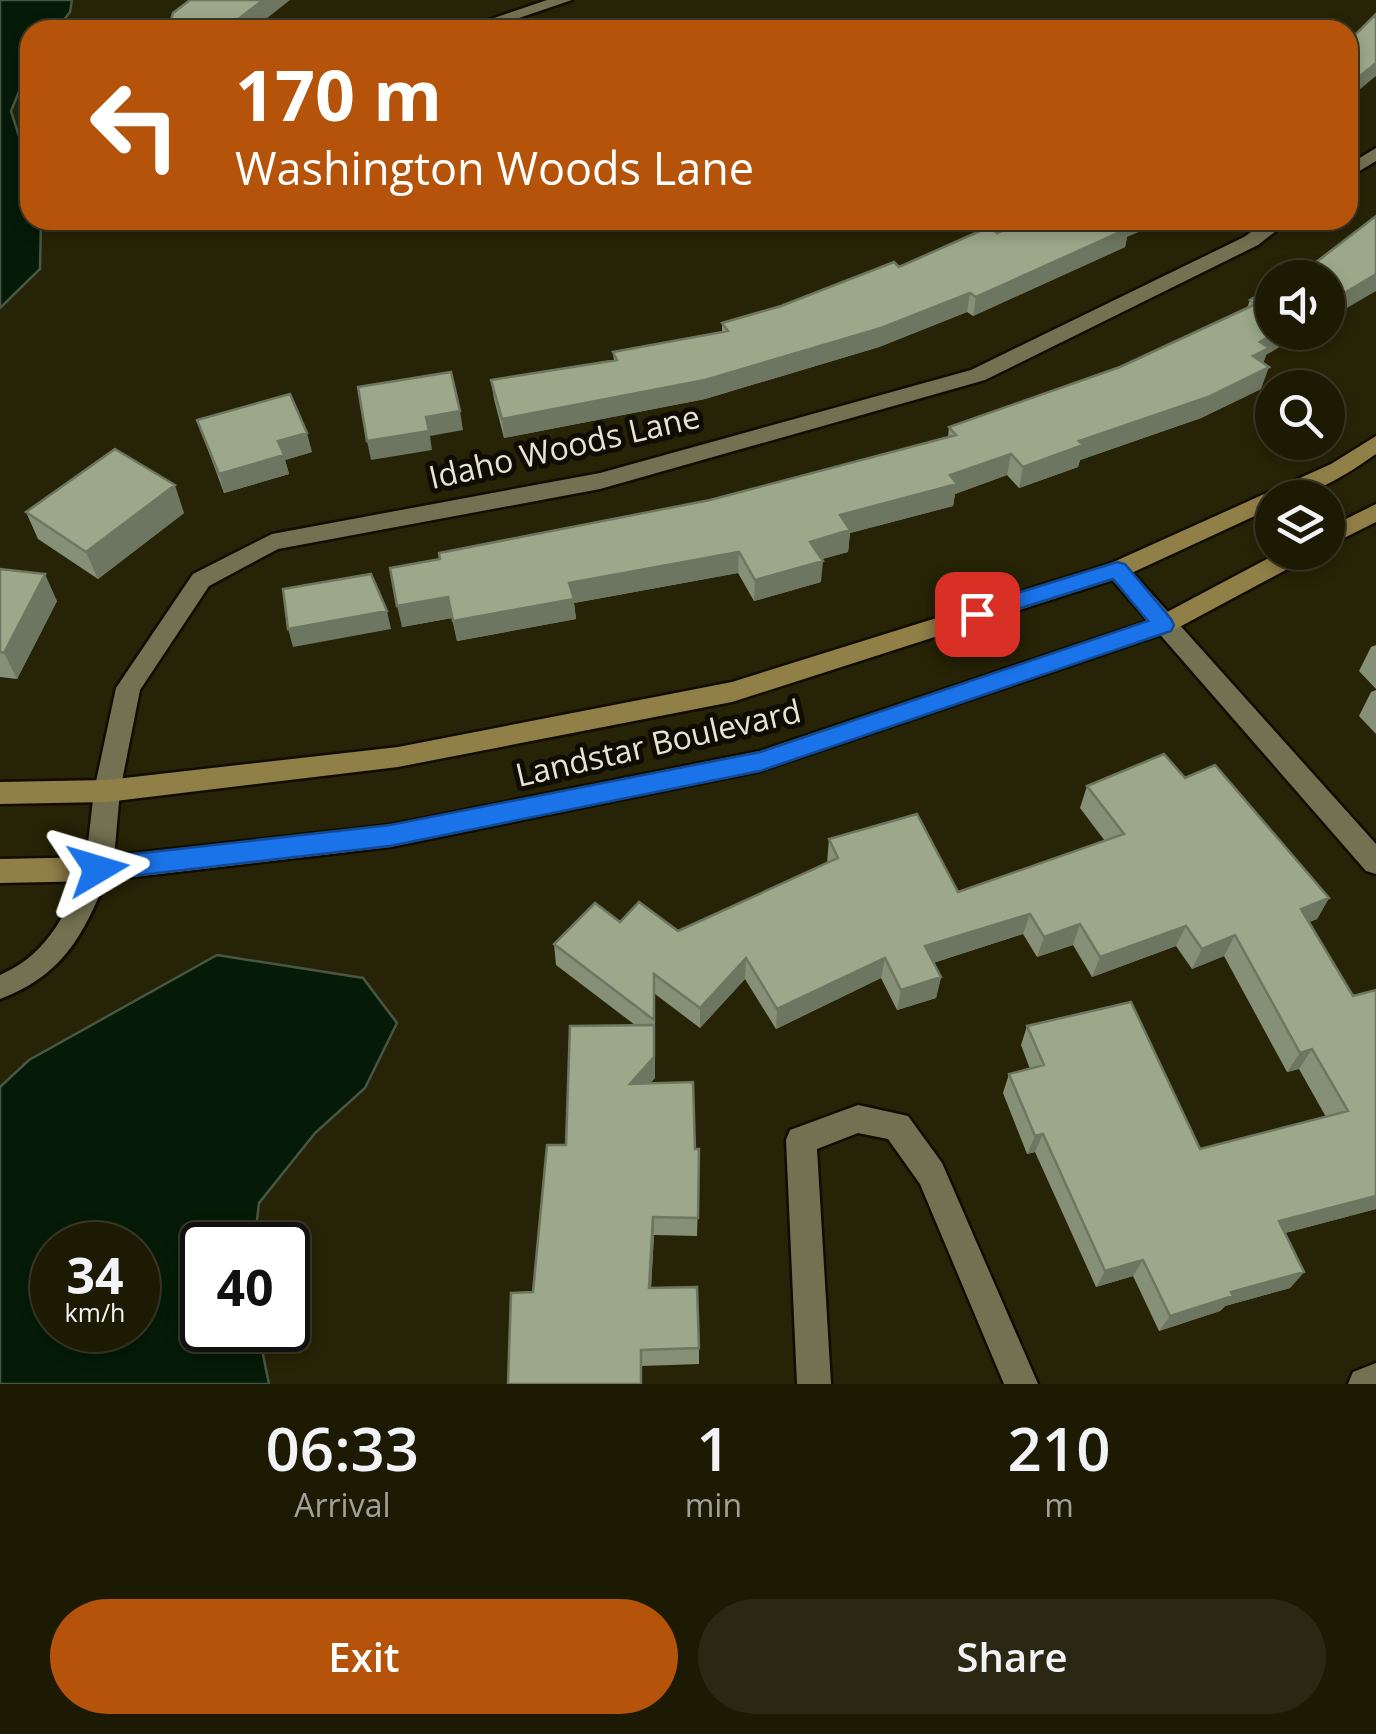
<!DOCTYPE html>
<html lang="en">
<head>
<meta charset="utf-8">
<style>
  :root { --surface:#1d1a04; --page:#2a2713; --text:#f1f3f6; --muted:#a0a19a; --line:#3b3826; --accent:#b45309 }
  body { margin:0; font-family:"Open Sans",sans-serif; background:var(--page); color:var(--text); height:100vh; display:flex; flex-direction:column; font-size:38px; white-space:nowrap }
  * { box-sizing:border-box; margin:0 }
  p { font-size:32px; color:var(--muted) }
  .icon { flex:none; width:55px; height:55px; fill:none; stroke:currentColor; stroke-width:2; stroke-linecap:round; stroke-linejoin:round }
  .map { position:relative; height:1384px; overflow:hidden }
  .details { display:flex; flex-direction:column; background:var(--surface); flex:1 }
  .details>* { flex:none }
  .banner { position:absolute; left:20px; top:20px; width:1338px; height:210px; border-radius:30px; box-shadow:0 5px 15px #0003,0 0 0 2px var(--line); background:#b45309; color:#fff; overflow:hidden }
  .tools { position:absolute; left:1255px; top:260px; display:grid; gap:20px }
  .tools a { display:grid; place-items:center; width:90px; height:90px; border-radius:50%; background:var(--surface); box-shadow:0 5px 15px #0003,0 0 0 2px var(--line); font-size:50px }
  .speed { position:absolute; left:30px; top:1222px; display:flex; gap:20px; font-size:50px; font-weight:700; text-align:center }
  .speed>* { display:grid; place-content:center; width:130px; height:130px; border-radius:50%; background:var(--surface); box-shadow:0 5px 15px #0003,0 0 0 2px var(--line); line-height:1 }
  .speed small { font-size:25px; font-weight:400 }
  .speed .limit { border:5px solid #111; border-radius:15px; background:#fff; color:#111 }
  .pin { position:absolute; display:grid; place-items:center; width:85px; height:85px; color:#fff; margin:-42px; border-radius:20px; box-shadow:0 5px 15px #0006 }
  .me { position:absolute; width:110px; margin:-55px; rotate:83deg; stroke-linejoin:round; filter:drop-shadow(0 0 8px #0008) }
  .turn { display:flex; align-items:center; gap:35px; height:210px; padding:0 50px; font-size:45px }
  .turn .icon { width:130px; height:130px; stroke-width:2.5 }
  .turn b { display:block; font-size:70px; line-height:85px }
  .eta { display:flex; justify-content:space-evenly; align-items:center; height:170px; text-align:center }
  .eta b { font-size:60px; font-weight:600; line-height:70px }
  .action { display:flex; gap:20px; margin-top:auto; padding:20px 50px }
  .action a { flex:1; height:115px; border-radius:60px; background:var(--accent); color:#fff; font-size:40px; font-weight:600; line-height:115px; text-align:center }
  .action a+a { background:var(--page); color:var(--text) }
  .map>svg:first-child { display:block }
  .water { fill:#051a07; stroke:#485744; stroke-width:2.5; fill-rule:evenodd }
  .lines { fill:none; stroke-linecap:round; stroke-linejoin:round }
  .lane-casing { stroke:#100c00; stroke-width:6 }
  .street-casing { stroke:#100c00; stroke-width:5 }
  .secondary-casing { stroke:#100c00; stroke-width:5 }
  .lane { fill:#747152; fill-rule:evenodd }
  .street { fill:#747152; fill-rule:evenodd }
  .secondary { fill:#917f48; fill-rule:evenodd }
  .wall { fill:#869076 }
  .shaded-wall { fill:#6d7660 }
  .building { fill:#9ca889; stroke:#6d7660; stroke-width:2.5 }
  .route { fill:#1a73e8; stroke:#114b97; stroke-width:2.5 }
  .labels { text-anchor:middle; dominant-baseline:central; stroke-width:10; stroke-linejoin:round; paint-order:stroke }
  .street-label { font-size:32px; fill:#e6e5d4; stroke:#0e0c03 }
</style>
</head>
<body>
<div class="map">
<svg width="1376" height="1384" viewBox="0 0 1376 1384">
  <rect width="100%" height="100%" fill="#272306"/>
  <path class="water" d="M0,0H72L70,12L56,30H30V65L11,111L30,171V220H41L40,269L0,308Z
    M217,955L363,978L397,1023L365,1088L315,1133L259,1203L254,1245H202V1330H258L269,1384H0V1087L29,1060ZM52,1245H138V1330H52Z"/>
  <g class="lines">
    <g class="lane-casing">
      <path id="lane" d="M99,859L108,862L111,869C84,931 68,973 0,999V975C51,953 67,909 90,862Z"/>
    </g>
    <g class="street-casing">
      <path id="street" d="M547,0H572L484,30H459Z
        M1376,148V161L1348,178V165Z
        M1268,220H1290L1258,245L985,380L600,489L278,549L209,586L140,690L120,791L113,869L109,877L99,881L89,877L85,869L94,791L116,688L193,574L272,534L600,473L971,370L1244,237Z
        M1117,561L1125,564L1376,844V874L1366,871L1109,576L1105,570Z
        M858,1105L908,1116L942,1163L1038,1384H1004L920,1184L888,1139L858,1133L817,1149L831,1384H797L786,1140L790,1130Z
        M1376,1363V1384H1348L1353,1372Z"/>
    </g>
    <g class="secondary-casing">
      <path id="secondary" d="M1376,436V454C1344,476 1312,498 1272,498V508L1125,576L732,702L398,767L107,802L0,804V782L107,780L398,747L732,682L1109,564L1331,464Z
        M1376,504V522L1328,546V528Z
        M1280,552H1311L1308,558L1172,631L760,771L390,847L99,881L0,883V859L99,857L390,825L760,751L1154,619Z"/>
    </g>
    <use href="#lane" class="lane"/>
    <use href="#street" class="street"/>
    <use href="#secondary" class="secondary"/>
  </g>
  <path class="wall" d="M997,233L1127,237L1125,247L973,316L967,312L879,347L705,399L504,438L494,399L491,380L614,361L613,352L722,332V323L781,306Z
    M1272,287L1266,355L1263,363L1261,389L1201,418L1080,460L1078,467L1019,488L1007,475L955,494L953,506L850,533L848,552L821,559V582L754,601L738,573L574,603L576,619L457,641L452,618L402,627L440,559L710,500L948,437L949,427L1120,367L1247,308L1250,300Z
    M197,420L312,452L285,460L289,474L224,493Z
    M26,512L184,513L98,579L38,539Z
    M0,569L57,601L17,679L0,677Z
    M1376,645V689L1359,671L1371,647Z
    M1376,690V734L1359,716L1371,692Z
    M1185,778L1329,898L1317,919L1309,922L1376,1209L1285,1233L1304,1272L1290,1288L1225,1306L1220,1311L1159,1331L1133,1276L1096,1287L1035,1152L1027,1154L1003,1093L1009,1074L1030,1069L1021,1045L1027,1026L1200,1149L1326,1117L1299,1069L1287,1072L1224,956L1192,969L1176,946L1092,977L1073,945L1037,957L1023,934L933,963L941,977L936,998L897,1010L881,978L776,1029L745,979L700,1028L655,994V1078L650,1083L695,1149L699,1169L697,1236L654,1235L651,1288L699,1348V1364L642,1366L533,1292L566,1145L635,1025L556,965L554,944L620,922L678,931L827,863L829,839L958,892L1105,841L1080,808L1087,786Z"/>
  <path class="shaded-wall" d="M263,0H290L252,30H234L236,21Z
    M1376,63V76L1348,99V86Z
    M1128,220H1167L1127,237L1125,247L973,316L976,297Z
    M1376,274V291L1328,319V303Z
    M970,293L967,312L879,347L705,399L504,438L502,419Z
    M1276,332H1305L1266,355L1261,370L1246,377L1260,342Z
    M1269,367L1261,389L1201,418L1080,460L1078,467L1019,488L1023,467L1079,441Z
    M460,411L463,430L430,436L432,450L371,460L367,441L426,417Z
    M307,433L312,452L285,460L289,474L224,493L219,474L278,441Z
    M1011,454L1007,475L955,494L953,506L850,533L848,552L809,563L810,542L840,515Z
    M175,485L184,513L98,579L86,552Z
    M739,552L738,573L574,603L576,619L457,641L453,621L569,583Z
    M823,561L821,582L754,601L755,580Z
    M45,574L57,601L17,679L4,653Z
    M448,597L452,618L402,627L397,606Z
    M387,611L391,629L293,647L288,629Z
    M1329,898L1317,919L1290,930L1301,909Z
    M1030,914L1023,934L920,967L925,946Z
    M1080,924L1073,945L1037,957L1044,937Z
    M1186,926L1176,946L1092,977L1100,957Z
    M1235,935L1224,956L1192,969L1202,949Z
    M746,958L745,979L700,1028V1008Z
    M885,958L881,978L776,1029L777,1009Z
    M941,977L936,998L897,1010L901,990Z
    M654,1025L655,1078L631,1104L630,1084Z
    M1312,1049L1299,1069L1287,1072L1300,1053Z
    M1043,1134L1035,1152L1027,1154L1035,1136Z
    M1376,1196V1209L1266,1238L1279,1221Z
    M653,1217L654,1235L650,1305L649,1288Z
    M1143,1260L1133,1276L1096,1287L1105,1271Z
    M1304,1272L1290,1288L1225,1306L1220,1311L1159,1331L1170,1316L1231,1292Z"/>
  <path class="building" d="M190,0H263L236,21L234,30H168L173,13Z
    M1376,14V63L1348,86V42Z
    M557,23L564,30H532Z
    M1376,216V274L1328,303V278H1289L1315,263Z
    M1029,220H1128L1122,223L1129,228L976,297L970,293L881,328L705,380L502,419L491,380L617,360L613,352L728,331L722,323L781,306L894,262L899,267L989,227L997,233Z
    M1272,287V332H1276L1260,342L1269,348L1253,356L1269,367L1208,397L1079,441L1083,445L1023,467L1011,454L950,475L957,484L840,515L850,530L810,542L823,561L755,580L739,552L569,583L574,599L453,621L448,597L397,606L390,568L440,559L439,553L710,500L956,435L949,427L1120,367L1256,304L1250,300Z
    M451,372L460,411L426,417L429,431L367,441L358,387Z
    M290,394L307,433L278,441L284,455L219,474L197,420Z
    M115,449L175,485L86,552L26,512Z
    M0,569L45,574L4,653L0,652Z
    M371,574L387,611L288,629L283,589Z
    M1164,754L1185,778L1215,765L1329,898L1301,909L1353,996L1376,990V1196L1279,1221L1304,1272L1231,1292L1233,1296L1170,1316L1143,1260L1105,1271L1043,1134L1035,1136L1009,1074L1044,1065L1027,1026L1131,1002L1200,1149L1348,1111L1312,1049L1300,1053L1235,935L1202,949L1186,926L1100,957L1080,924L1044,937L1030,914L925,946L941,977L901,990L885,958L777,1009L746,958L700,1008L654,974V1020L554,944L595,903L620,922L639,902L678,931L838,858L829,839L917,814L958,892L1124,834L1087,786Z
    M654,1025V1057L630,1084L693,1082L695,1149H699L698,1218L653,1217L649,1288L697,1287L699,1348L641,1350V1384H508L511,1293L533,1292L547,1145H566L570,1026Z"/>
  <path class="route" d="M1117,562L1125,564L1171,619L1174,625L1171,631L760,771L390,846L98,880L90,876L86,869L90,862L98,858L390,825L760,752L1148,621L1113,579L977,622L966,614L969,608Z"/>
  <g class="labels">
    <g class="street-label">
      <text transform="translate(564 446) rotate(-13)">Idaho Woods Lane</text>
      <text transform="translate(658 742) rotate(-13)">Landstar Boulevard</text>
    </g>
  </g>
</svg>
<div class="tools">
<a><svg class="icon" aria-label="sound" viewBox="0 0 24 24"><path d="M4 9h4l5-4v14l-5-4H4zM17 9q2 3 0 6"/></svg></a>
<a><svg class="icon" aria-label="search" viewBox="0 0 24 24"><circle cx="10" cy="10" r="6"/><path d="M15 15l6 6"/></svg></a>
<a><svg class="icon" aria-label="layers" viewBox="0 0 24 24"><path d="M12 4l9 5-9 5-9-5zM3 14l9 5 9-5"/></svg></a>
</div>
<div class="speed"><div>34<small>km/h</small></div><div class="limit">40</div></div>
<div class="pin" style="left:977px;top:614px;background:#d93025"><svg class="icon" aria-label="arrive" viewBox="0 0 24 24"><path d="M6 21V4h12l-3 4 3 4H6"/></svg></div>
<svg class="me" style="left:98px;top:869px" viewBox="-20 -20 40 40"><path d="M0-17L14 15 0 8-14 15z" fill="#1a73e8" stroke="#fff" stroke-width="4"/></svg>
<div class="banner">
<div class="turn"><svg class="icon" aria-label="left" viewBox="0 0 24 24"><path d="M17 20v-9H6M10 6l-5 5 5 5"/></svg><div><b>170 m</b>Washington Woods Lane</div></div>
</div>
</div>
<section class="details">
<div class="eta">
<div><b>06:33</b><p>Arrival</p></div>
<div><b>1</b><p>min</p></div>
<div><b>210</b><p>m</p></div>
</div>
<div class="action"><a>Exit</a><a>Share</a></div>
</section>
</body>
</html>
